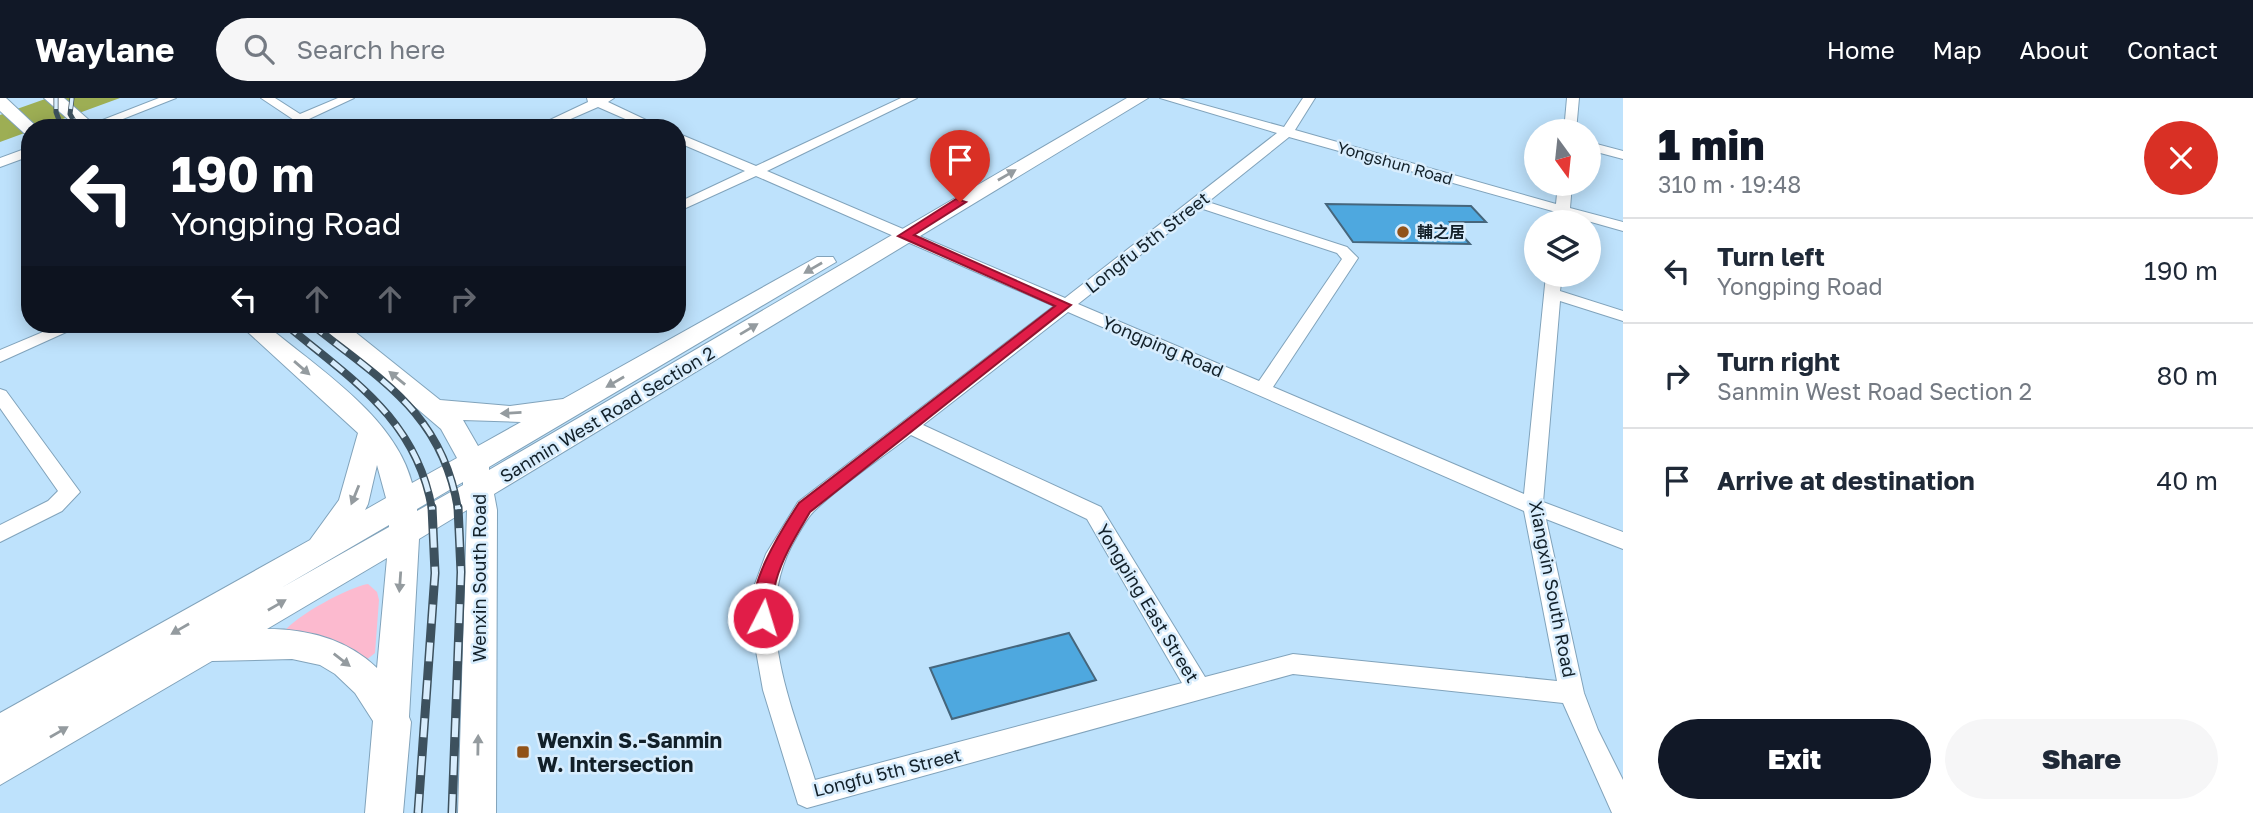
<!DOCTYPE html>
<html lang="en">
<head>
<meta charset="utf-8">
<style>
  :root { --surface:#fff; --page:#f6f6f7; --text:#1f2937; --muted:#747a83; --line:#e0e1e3; --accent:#111827 }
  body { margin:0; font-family:"Golos Text","Noto Sans TC",sans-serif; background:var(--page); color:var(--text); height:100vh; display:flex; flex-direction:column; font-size:26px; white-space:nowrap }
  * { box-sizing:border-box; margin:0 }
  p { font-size:23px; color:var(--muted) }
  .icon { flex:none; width:38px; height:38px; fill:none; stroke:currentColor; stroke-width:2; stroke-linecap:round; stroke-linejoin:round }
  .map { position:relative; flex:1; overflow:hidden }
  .sheet { display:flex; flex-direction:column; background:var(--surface); width:630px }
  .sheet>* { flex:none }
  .guide { position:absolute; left:21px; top:21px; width:665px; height:214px; border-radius:28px; box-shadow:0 4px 18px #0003; background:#111827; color:#fff; overflow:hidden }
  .needle { width:46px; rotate:165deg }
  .buttons { position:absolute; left:1524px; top:21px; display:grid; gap:14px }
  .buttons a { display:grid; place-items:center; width:77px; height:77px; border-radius:50%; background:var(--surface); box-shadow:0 4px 18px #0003; font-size:35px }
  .pin { position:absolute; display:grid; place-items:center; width:60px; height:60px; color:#fff; margin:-72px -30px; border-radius:50% 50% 50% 0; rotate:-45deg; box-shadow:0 0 7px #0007 }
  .pin .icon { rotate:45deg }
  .me { position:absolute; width:77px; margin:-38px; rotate:5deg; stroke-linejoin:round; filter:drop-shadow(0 0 5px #0008) }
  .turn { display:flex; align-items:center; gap:24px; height:147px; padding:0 35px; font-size:32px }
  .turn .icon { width:91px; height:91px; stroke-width:2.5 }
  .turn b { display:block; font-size:49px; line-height:60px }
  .lanes { display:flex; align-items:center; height:66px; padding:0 35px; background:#0003; justify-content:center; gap:35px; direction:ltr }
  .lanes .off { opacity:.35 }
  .round { display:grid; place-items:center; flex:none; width:74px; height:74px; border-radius:37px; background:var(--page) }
  .summary { display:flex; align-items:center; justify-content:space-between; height:119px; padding:0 35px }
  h1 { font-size:42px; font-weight:800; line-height:52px; color:var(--accent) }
  .action { display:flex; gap:14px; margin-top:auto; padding:14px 35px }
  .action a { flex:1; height:80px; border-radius:42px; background:var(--accent); color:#fff; font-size:28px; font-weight:800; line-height:80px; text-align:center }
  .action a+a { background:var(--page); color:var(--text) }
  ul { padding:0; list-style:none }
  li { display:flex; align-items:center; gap:21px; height:105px; padding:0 35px; border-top:2px solid var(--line) }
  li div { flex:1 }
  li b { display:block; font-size:26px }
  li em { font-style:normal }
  header { display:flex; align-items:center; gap:42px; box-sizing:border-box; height:98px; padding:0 35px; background:var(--accent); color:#fff }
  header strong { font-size:33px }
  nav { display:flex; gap:38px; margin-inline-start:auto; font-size:24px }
  .search { width:490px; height:63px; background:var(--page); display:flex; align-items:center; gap:18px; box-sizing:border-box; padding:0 24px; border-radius:38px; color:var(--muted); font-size:26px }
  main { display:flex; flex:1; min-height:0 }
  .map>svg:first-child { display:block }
  .green { fill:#fcbacf }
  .water { fill:#9dae54 }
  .building { fill:#4ea8df; stroke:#46667c; stroke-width:2 }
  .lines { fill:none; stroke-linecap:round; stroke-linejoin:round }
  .street-casing { stroke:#81a3bb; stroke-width:2 }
  .secondary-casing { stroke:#81a3bb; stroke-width:2 }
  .street { fill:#fff; fill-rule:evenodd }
  .secondary { fill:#fff; fill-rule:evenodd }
  .rail-far2-casing { stroke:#3d515e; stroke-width:5 }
  .rail-far1-casing { stroke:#3d515e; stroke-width:8 }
  .rail-casing { stroke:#3d515e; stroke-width:9 }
  .rail-far2 { stroke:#d8edfd; stroke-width:3.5; stroke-dasharray:11; stroke-linecap:butt }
  .rail-far1 { stroke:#d8edfd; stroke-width:5; stroke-dasharray:15; stroke-linecap:butt }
  .rail { stroke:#d8edfd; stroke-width:6; stroke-dasharray:19; stroke-linecap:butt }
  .oneway { fill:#949b9f }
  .route { fill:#e11d48; stroke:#92132f; stroke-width:2 }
  .poi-dot { fill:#915218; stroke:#d8edfd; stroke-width:2.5 }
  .labels { text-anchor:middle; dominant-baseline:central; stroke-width:5; stroke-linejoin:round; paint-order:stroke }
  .far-street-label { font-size:16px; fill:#122029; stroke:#d8edfd }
  .far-poi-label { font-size:16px; font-weight:bold; fill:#122029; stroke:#d8edfd; text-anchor:start }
  .street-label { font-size:18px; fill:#122029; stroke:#d8edfd }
  .near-poi-label { font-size:21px; font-weight:bold; fill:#122029; stroke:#d8edfd; text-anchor:start }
</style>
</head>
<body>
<header>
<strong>Waylane</strong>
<div class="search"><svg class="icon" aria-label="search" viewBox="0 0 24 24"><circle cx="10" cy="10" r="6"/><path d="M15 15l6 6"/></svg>Search here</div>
<nav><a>Home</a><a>Map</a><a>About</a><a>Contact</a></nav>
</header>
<main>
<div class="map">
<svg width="1623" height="715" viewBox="0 0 1623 715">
  <rect width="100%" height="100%" fill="#bee2fc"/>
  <path class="green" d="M368,486L377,494L379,502L375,555L365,563L335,543L284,534C295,518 349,489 368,486Z"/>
  <path class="water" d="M48,0H120L38,30H30V33L0,44V17Z"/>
  <path class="building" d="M1326,106L1471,108L1486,124H1450L1470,146L1353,144Z
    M1069,535L1096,582L952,621L930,570Z"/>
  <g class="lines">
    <g class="street-casing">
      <path id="street" d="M159,0H176L100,30H82Z
        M261,0H275L300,16L338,0H354L309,21L321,30H306Z
        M587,0H614L608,4L663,30H646L598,9L550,30H533L588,4Z
        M901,0H917L767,73L1065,200L1277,35L1160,0H1179L1284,29L1303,0H1315L1295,32L1556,106L1558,86H1572L1570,110L1623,124V133L1570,118L1568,124H1556V114L1289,39L1208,104L1347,149L1358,160L1273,289L1524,396L1546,177H1562L1560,193L1623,213V223L1560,203L1543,404L1623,434V451L1546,421L1584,595L1598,632L1623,682V715H1612L1563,605L1293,576L807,710L798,706L763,592L753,536L755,486L766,456L798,404L1054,208L756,78L677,114V105L745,73L677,44V35L756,68ZM1200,110L1337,155L1342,161L1259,283L1078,206ZM1068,214L1524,413L1557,583L1293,556L1205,579L1101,409L923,327ZM911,337L1087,421L1182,585L815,682C791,605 750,516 796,440C801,431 807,420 814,413C843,385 879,362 911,337Z
        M1567,0H1579L1576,33H1564Z
        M1589,44L1623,53V61L1589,52Z
        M30,49V58L0,69V60Z
        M62,226H84L0,264V252Z
        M0,291L6,293L80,394L62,413L0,444V427L48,403L58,393L0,310Z"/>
    </g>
    <g class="secondary-casing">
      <path id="secondary" d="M0,0H6L38,30H30V36L24,35L0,13Z
        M44,0H64L98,30H78Z
        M1127,0H1148L494,396L497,412L496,715H458L467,412L419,441L409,619L411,624L403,715H365L373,623L355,595L335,576L320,567L292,561L212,563L0,687V615L310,442L339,402L358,335L239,226H265C316,269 395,318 412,385L457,360L441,331L318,226H345L440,302L510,308L563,301L817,159H833L836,164L489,369V372ZM463,322L521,324L478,348ZM377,367L386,400L365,412L368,406ZM463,384V387L417,413V411ZM389,427V429L281,490ZM387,460L377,570C347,541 307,531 267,531Z"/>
    </g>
    <use href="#street" class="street"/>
    <use href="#secondary" class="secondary"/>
    <g class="rail-far2-casing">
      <path id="rail-far2" d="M56,0V14L62,30
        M72,0L70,16L78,30"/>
    </g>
    <g class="rail-far1-casing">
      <path id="rail-far1" d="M285,226C351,281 416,320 432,411
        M311,226C381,282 442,315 458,411"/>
    </g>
    <g class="rail-casing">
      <path id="rail" d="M418,715L435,475L432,409
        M452,715L461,474L458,409"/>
    </g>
    <use href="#rail-far2" class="rail-far2"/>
    <use href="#rail-far1" class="rail-far1"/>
    <use href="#rail" class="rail"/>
  </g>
  <defs><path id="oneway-solid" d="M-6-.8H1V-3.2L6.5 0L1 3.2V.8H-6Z" transform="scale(1.75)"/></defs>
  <g class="oneway">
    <use href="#oneway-solid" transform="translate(1007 77) rotate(-30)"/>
    <use href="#oneway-solid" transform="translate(813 170) rotate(150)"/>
    <use href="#oneway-solid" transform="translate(749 231) rotate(-31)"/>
    <use href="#oneway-solid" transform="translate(302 270) rotate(41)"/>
    <use href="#oneway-solid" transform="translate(397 280) rotate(-141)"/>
    <use href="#oneway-solid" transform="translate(615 284) rotate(150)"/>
    <use href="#oneway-solid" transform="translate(511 315) rotate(177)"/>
    <use href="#oneway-solid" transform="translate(355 397) rotate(112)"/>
    <use href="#oneway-solid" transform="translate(400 484) rotate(94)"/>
    <use href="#oneway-solid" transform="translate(277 507) rotate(-30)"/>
    <use href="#oneway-solid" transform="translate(180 531) rotate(150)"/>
    <use href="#oneway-solid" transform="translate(342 562) rotate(38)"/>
    <use href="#oneway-solid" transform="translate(59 634) rotate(-30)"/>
    <use href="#oneway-solid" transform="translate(478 647) rotate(-89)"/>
  </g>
  <path class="route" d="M956,101L966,104L914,137L1071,207L810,414C797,436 783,458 776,483C772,497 776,513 769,526H756C741,494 782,431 799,405L1055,208L898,138Z"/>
  <g class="poi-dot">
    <circle cx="1403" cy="134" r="7"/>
    <rect x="516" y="647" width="14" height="14" rx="3.5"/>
  </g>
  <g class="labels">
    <g class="far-street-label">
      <text transform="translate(1395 65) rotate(16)">Yongshun Road</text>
    </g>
    <g class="far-poi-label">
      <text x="1417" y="134">輔之居</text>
    </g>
    <g class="street-label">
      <text transform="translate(1147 144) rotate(-38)">Longfu 5th Street</text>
      <text transform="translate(1163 248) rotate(23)">Yongping Road</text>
      <text transform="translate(607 316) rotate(-31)">Sanmin West Road Section 2</text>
      <text transform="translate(479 480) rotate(-90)">Wenxin South Road</text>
      <text transform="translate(1553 491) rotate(79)">Xiangxin South Road</text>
      <text transform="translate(1148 505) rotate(59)">Yongping East Street</text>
      <text transform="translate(887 674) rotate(-14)">Longfu 5th Street</text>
    </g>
    <g class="near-poi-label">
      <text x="537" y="642">Wenxin S.-Sanmin<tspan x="537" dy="24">W. Intersection</tspan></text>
    </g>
  </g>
</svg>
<div class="buttons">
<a><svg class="needle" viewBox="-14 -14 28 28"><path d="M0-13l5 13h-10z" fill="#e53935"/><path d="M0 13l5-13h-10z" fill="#747a83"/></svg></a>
<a><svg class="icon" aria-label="layers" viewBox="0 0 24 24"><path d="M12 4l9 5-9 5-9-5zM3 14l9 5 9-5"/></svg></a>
</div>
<div class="pin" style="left:960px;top:104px;background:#d93025"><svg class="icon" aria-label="arrive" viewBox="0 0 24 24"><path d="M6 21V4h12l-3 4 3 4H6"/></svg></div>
<svg class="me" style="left:763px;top:520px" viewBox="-20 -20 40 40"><circle r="17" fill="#e11d48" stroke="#fff" stroke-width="3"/><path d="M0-11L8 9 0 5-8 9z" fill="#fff"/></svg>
<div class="guide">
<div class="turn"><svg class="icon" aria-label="left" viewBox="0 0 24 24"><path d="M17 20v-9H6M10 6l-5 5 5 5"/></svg><div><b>190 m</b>Yongping Road</div></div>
<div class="lanes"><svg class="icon" aria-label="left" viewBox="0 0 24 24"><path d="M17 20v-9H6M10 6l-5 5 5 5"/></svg><svg class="icon off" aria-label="ahead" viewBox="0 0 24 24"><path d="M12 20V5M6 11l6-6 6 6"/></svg><svg class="icon off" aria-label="ahead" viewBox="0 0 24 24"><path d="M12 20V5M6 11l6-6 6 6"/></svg><svg class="icon off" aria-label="right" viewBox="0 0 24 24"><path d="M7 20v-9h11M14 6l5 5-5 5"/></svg></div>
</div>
</div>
<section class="sheet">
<div class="summary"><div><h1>1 min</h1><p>310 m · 19:48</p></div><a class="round" style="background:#d93025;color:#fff"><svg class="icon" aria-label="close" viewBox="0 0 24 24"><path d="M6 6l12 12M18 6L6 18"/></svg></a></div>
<ul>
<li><svg class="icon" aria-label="left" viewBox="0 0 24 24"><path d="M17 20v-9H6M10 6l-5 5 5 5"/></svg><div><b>Turn left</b><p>Yongping Road</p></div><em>190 m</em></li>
<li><svg class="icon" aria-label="right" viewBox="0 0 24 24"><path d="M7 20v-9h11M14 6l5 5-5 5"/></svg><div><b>Turn right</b><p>Sanmin West Road Section 2</p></div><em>80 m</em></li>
<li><svg class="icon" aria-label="arrive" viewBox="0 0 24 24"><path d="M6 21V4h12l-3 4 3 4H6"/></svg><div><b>Arrive at destination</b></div><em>40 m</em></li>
</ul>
<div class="action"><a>Exit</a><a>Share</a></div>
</section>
</main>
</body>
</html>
